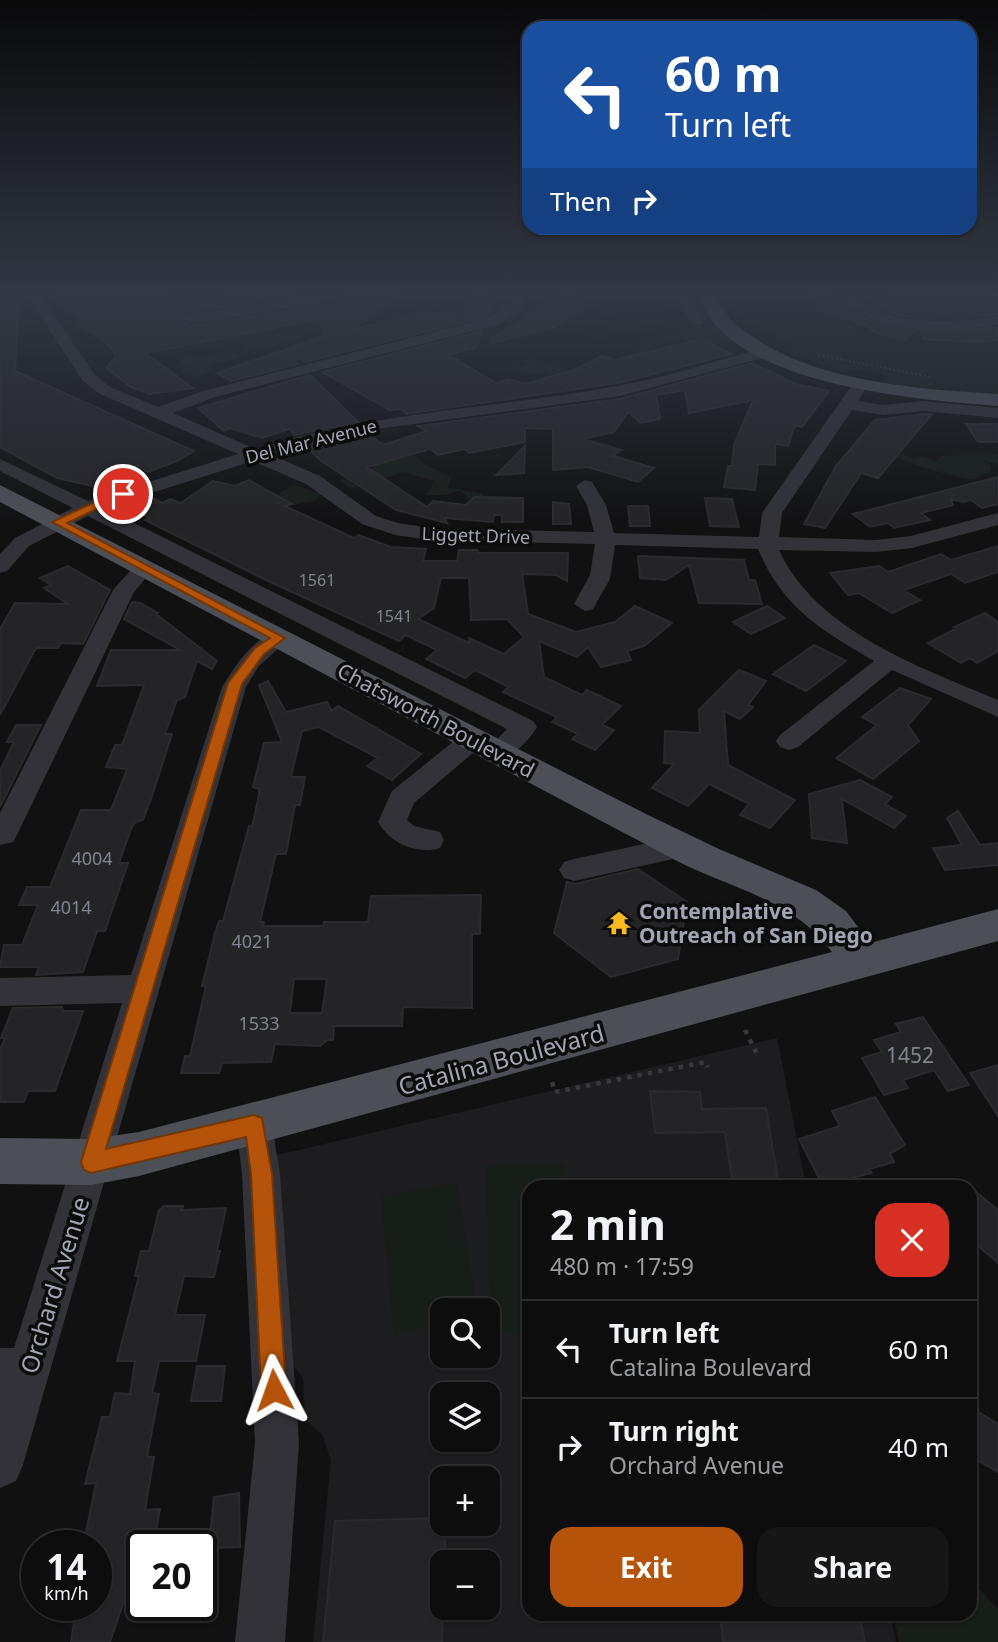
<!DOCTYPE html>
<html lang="en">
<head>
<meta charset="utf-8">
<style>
  :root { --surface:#0d0d0e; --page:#161617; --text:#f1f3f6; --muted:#9a9c9e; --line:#2d2d2e; --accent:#b45309 }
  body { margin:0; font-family:"Noto Sans",sans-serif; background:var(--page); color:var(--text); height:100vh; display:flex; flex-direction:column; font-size:26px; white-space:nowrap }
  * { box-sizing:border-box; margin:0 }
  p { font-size:23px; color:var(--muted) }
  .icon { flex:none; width:38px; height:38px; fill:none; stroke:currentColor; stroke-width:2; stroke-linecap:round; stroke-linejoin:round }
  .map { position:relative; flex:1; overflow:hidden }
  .sheet { position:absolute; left:522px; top:1180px; width:455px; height:441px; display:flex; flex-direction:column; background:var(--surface); border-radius:21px; box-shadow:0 2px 5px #0004,0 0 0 2px var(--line) }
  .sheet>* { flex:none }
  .banner { position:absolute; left:522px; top:21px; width:455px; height:214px; border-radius:21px; box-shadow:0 2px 5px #0004,0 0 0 2px var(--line); background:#1a4fa0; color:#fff; overflow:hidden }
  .controls { position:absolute; left:430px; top:1298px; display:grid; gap:14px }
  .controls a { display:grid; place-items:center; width:70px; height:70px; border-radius:14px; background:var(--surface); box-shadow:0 2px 5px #0004,0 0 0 2px var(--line); font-size:35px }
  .speed { position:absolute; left:21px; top:1530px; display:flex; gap:14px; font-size:35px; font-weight:700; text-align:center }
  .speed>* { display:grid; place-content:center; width:91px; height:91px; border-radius:50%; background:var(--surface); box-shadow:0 2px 5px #0004,0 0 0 2px var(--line); line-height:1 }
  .speed small { font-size:18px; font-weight:400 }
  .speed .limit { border:4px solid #111; border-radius:10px; background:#fff; color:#111 }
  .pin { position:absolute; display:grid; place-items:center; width:60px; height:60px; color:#fff; margin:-30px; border:4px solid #fff; border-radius:50%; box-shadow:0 2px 7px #0007 }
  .me { position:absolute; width:77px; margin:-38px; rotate:356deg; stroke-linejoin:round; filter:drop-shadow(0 0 5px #0008) }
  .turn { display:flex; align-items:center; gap:24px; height:147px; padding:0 28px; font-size:32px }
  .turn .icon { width:91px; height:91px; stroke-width:2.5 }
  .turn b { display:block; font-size:49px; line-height:60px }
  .then { display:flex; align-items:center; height:66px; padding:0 28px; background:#0003; gap:14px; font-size:26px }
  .round { display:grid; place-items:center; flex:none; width:74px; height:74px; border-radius:21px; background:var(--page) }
  .head { display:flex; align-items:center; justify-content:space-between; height:119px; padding:0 28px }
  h1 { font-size:42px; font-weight:700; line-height:52px }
  .action { display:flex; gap:14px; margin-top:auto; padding:14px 28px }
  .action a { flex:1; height:80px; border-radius:21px; background:var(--accent); color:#fff; font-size:28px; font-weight:700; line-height:80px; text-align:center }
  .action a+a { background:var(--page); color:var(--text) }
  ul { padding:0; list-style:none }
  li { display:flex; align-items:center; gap:21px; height:98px; padding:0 28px; border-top:2px solid var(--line) }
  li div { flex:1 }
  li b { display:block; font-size:26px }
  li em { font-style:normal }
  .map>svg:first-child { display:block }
  .built { fill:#1d1d1f; fill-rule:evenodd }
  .green { fill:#171d18 }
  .building { fill:#242427; stroke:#2b2b2f; stroke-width:2; fill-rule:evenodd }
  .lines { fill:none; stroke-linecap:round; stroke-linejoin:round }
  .path-far1 { stroke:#38393f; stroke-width:2; stroke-dasharray:2 2.5; stroke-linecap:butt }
  .path { stroke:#38393f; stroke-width:4.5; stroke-dasharray:4.5 6; stroke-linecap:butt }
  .minor { fill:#323238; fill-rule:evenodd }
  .major { fill:#4d4f57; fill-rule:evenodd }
  .route { fill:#b45309; stroke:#753606; stroke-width:2 }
  .labels { text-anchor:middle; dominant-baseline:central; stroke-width:7; stroke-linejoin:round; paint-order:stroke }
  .far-number-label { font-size:16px; fill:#818590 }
  .far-street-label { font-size:18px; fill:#a1a6b4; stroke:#0c0c0d }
  .number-label { font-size:18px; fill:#818590 }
  .street-label { font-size:21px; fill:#a1a6b4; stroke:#0c0c0d }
  .poi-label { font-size:21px; font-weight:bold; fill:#a1a6b4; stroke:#0c0c0d; text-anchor:start }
  .near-number-label { font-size:21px; fill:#818590 }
  .near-street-label { font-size:24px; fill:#a1a6b4; stroke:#0c0c0d }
</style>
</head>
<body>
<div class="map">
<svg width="998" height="1642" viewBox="0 0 998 1642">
  <rect width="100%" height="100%" fill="#111112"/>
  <path class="built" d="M777,1038L806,1186H528V1614H890L896,1642H313L331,1460L322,1434L305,1420L303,1378L280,1349L277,1155ZM443,1311H488V1356H443ZM443,1395H488V1440H443ZM443,1479H488V1524H443ZM443,1563H488V1608H443Z"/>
  <path class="green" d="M578,296H646L645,303L661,311L651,312L660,322L705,326L690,305H695L708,322L734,341L724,346L705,343L704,335L699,337L702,342L694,344L679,337L675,342L658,344L642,353L637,350L640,348L639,341H653L651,337L684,328L674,326L662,331L660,327L664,325L646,323L638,327L646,333C638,333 626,331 618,332C606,334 599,344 588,332L638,322L600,317L602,307L586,304L596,300Z
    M723,296H807L825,314L859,329L858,331C907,341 946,349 998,342V396L885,383L883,375C870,370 860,371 847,370L846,374L781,350L793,345L791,343L751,324H743Z
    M288,331L303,337L253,351L246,350L239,343Z
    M233,350L242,356L212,365H214C207,376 191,381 181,372L185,368L180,361L185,356L209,357Z
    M531,359C545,366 562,364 575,373L565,378C542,367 535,379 510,369L514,366L524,367L526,363L519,361Z
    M900,453L912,459L922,456L936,462L941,456L998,454V464L983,461L991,466L990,472C985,473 979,477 974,479C966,481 899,461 894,456Z
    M414,455L424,464L451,477L448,487L484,494L477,503L468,499L461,490L445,495H426L435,481L403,472L352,489L339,480L360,474L375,465Z
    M294,485L322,494L315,501L288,506L292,503L277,494Z
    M563,1164L565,1186H528V1332L491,1333L486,1166Z
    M457,1182L477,1311H443V1325L394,1335L381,1196Z
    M970,1579L998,1609V1642H899L893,1614H970Z"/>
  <path class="building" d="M55,296H168L177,305L228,296H299L190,312L181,320L190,326L337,303L346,296H400L350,330L428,311L434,315L449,311L461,318L469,296H494L487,316L305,362L296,357L294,360L298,364L231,381L217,373L325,336L320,319L145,353L193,388L149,394L131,387L106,368L117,356L103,339L81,327L85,326L77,320L80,319L67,312Z
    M562,296H576L587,306L554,327L493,343L491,338Z
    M811,296H837L855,312L873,322L915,331L905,340L877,333L871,330L873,328L816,308H821Z
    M885,296H998V314L943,318L905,316L870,304L884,302Z
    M19,300L15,371L194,451L177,461L147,472L138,465L101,488L57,478L0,447V301Z
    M998,328V340L976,342L924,339L921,331Z
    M482,331L477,347L449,355L496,383L508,379L524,384L574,370L602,356L615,360L701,339L732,354L618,383L406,414L402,409L390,410L322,372Z
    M752,363L795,384L829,391L802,427L795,425L788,446L775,444V465L758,464L755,490L724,487L728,466H732L734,445L753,400L689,413L685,390L656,395L660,419L641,423L628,412L614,432L583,439L621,450L613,456L654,468L638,482L588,467L553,470V429L525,428V442L469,453L465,449L438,455L430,449L367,467L427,507L433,501L466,505L474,497L523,498V522H502V515H494L493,522L444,518L447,523L396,510L320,460L308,448L369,433L380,443L386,444L427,431L418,426L620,399Z
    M310,375L358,422L295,435L289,429L262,438L230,428L224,431L198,408Z
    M924,414H932L878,478L861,473L825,528L804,524L836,466L875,420Z
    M966,424H998V442H978Z
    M525,446L524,473L496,475Z
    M998,477V504L982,508L971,500L963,502L951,499L953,505L921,513L930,520L894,528L888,523L870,527L853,514Z
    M249,480L292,504L285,506L354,538L359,535L391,547L426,549L423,561H457L459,550H477L479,553H568L567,581L556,575L522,574L528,614L576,632L615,622L635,606L672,623L644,646L627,651L631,660L601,667L588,647L577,657L539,641L544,677L582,695L587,690L621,706L602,725L614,730L595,750L572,739L578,734L552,722L557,717L503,692L509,687L475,670L465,678L426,659L437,650L406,635L399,641L266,580L145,520L149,518L130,507L151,497L162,503L170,499L181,503L213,481L235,486ZM441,578H469L471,620L507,619L524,637L504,654L469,638V643L418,619L434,608Z
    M705,498L732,499L739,527L710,526Z
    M553,502L569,504L571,524H553Z
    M628,506H648L650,526H630Z
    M998,546V572L965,583L951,574L904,590L920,600L892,613L859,593L848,595L830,573L879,566L888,572L941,554L951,560Z
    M638,556L744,560L749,580H755L762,604L699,603L689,565L666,580L640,578Z
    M68,566L110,590L83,644L61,643L58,648H36L0,715V629L15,603L68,604L44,588L51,585L40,578Z
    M132,602L140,603L158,613L156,614L217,661L212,669L197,661L185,697L177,700L165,734H172L153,793L143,820L135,822L131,829L119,863H128L120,887L105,931H97L83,972L36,975L39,967H0L4,945H22L38,905H19L27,887H50L81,810H111L127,769L106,767L115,745H122L144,685L97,686L111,650H180L124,619Z
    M767,606L785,618L751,634L733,622Z
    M985,613L998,622V651L977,663L970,658L961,663L928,643L957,628L954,627Z
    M814,645L846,661L806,691L773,674Z
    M739,670L766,681L748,705L753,707L740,719L724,711L728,765L795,800L770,828L740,815L749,804L709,784L688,806L652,788L674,764L664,763L665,731L700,733L699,710Z
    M268,681L286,712L327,702L332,711L338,706L421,754L392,780L367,766L378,758L319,727L302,731L291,777H305L300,805H295L286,854H276L260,922H264L263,926H323L324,922H368L371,896L481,895L480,934H472V1008L403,1007L402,1026H334L333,1040H327L320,1046L275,1044L271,1062L222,1063L219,1073H181L185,1056H190L206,986H202L215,933L219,921H223L249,826L252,827L259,795V789L253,787L264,743L282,742L259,685ZM294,979H327L322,1013H290Z
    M900,688L931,699L908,725L919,741L873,779L836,758L877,725L862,717Z
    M16,725H41L0,807V771L14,742H7Z
    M860,780L892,797L885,804L906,816L894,828L842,799L847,843L812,838L809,794Z
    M958,811L980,845L998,843V865L945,870L933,848L962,845L947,818Z
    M638,869L687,902L678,959L611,977L554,933L567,882L575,884Z
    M62,1007L63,1011H83L55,1091H28L24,1102H0V1050L5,1038H1L13,1008Z
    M923,1017L969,1085L948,1091L934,1070L903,1080L908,1088L884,1095L862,1058L882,1052L874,1040L901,1032L896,1024Z
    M998,1065V1116L970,1073Z
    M650,1091L700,1092L702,1109L766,1108L779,1186H733L725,1132L655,1133Z
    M875,1097L905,1145L890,1154L894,1162L869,1169L872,1173L852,1178L856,1186H823L799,1139L840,1126L832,1111Z
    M970,1187L998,1210V1263L970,1239Z
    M164,1206H183L181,1210L226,1208L217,1251H220L214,1277L184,1276L175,1315H205L196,1361H159L152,1393L159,1394L147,1457H154L145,1510L160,1509L154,1542H142V1601H124L110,1642H71L74,1622H61L65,1605H96V1542H84L96,1483L85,1484L102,1417H110L115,1393L130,1394L135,1361H117L139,1276H135L141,1251H149L159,1210Z
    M197,1366H225L221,1401H191Z
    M970,1407L998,1424V1472L970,1456Z
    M239,1493L240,1547L209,1548L214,1497Z
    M443,1518V1524H447L443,1563L442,1642H323L335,1521Z
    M720,1614H859L865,1642H723Z"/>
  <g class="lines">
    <path class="path-far1" d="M818,355L930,377"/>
    <path class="path" d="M745,1030L757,1054
      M552,1082L555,1092L706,1062L708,1067"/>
    <path class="minor" d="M27,296H41L95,375L110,387L158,407L203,391L489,318L511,303L508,296H522L525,303L516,315L499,324L215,397L173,413L255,449C374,412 497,408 618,386C668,377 718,360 768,347L776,352L773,355L620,396L369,430L271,455L320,476L376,516L398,523L431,528L594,532L587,505L576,486L585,480L592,482L606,505L614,533L759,537L762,513L855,381H867L869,384L858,401L884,405L924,401L998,408V418L924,411L884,415L852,410L782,513L779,537L876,540L911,536L998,513V525L912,548L876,552L779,550C816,631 920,667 998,700V717L892,670L798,747L789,750L780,747L776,741L780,735L874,661C820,629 783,608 758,549L615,545L610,579L593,609L585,611L574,604L590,575L595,544L431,540L395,535L362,524L306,484L253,461L104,508L533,721L537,727C527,743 508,764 489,758L485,752L507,729L88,516L29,546L7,571L0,573V554L15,538L73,508L0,471V459L88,501L238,454L98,393L83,381Z
      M313,296H344L337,300L190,323L183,319L190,315Z
      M676,296H690L703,321L701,324H691Z
      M842,296H856C890,330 954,321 998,317V325C950,330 876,339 842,296Z
      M144,561L155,567L134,592L17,835L13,842L0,845V813L113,590L137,563Z
      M279,631L287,633L290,638L259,666L246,687L23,1465L16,1481L0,1488V1348H14L122,1003L0,1006V978L131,975L222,687C236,665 252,638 279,631Z
      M473,730L482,733L486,739L482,745L414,803L407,820L414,826L440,832L444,840L440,848C416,855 390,843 378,822L392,791L464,733Z
      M681,836L691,839L695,847L691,855L574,881L564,878L559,870L564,862L574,859Z
      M254,1108L267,1113L272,1125L280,1174L299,1443L285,1642H235L255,1443L242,1174L236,1125L241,1113Z"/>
    <path class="major" d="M699,296H715C721,304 726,315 733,322C802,382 911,388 998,394V406C919,400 775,387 718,328C710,319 703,305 699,296Z
      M0,485L648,815L719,849L816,890L846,911L870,943L998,909V941L139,1176L91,1185L0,1184V1138L91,1139L139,1132L832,952C799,906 746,892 696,870C671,859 648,845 624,833L0,502Z"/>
  </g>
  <linearGradient id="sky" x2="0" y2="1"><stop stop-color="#09090a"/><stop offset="0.56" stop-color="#323844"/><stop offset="1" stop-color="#323844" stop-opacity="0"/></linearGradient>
  <rect width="998" height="525" fill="url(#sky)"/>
  <path class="route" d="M119,491L128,494L67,523L285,638L264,654L242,684L106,1149L254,1115L262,1118L272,1174L286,1390L282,1398L274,1402L265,1398L261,1390L251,1174L246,1137L91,1173L84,1170L81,1162L228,683L255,648L270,638L52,522Z"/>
  <defs>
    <g id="temple-bare" transform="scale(1.89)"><path d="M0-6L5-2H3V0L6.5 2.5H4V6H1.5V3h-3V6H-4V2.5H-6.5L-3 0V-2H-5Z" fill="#fcba1f" stroke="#0c0c0d" stroke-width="2.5" paint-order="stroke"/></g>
  </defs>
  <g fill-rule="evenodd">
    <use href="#temple-bare" x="619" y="923"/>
  </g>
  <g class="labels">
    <g class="far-number-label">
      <text x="317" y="580">1561</text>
      <text x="394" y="616">1541</text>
    </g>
    <g class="far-street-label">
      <text transform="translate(311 441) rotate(-14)">Del Mar Avenue</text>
      <text transform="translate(476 535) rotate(2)">Liggett Drive</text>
    </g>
    <g class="number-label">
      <text x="92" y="858">4004</text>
      <text x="71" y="907">4014</text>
      <text x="252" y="941">4021</text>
      <text x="259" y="1023">1533</text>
    </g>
    <g class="street-label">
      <text transform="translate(436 720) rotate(28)">Chatsworth Boulevard</text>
    </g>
    <g class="poi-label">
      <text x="639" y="911">Contemplative<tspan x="639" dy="24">Outreach of San Diego</tspan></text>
    </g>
    <g class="near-number-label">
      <text x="910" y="1055">1452</text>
    </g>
    <g class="near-street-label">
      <text transform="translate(501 1059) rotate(-15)">Catalina Boulevard</text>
      <text transform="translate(54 1285) rotate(-73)">Orchard Avenue</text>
    </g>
  </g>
</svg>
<div class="controls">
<a><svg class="icon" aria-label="search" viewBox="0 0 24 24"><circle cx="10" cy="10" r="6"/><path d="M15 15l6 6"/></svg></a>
<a><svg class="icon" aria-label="layers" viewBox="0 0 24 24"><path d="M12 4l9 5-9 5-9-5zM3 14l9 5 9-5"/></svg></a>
<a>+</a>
<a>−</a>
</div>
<div class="speed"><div>14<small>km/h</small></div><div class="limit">20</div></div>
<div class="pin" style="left:123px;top:494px;background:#d93025"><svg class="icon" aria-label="arrive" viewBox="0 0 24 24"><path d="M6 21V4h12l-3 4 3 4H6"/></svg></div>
<svg class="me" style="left:274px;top:1390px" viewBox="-20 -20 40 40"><path d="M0-17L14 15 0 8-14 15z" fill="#b45309" stroke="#fff" stroke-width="4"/></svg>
<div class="banner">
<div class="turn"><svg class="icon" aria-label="left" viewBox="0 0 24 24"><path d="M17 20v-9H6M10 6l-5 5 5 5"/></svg><div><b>60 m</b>Turn left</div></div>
<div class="then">Then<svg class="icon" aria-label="right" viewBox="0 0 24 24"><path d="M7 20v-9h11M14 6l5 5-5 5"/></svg></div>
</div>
<section class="sheet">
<div class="head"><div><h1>2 min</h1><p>480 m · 17:59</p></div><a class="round" style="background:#d93025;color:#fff"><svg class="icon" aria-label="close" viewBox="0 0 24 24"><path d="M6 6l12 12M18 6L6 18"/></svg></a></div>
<ul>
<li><svg class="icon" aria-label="left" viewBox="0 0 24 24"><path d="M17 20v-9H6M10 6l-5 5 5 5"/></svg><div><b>Turn left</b><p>Catalina Boulevard</p></div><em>60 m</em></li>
<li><svg class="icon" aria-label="right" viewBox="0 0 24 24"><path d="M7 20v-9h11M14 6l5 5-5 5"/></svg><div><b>Turn right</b><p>Orchard Avenue</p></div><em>40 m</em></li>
</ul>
<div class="action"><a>Exit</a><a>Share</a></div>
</section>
</div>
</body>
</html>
